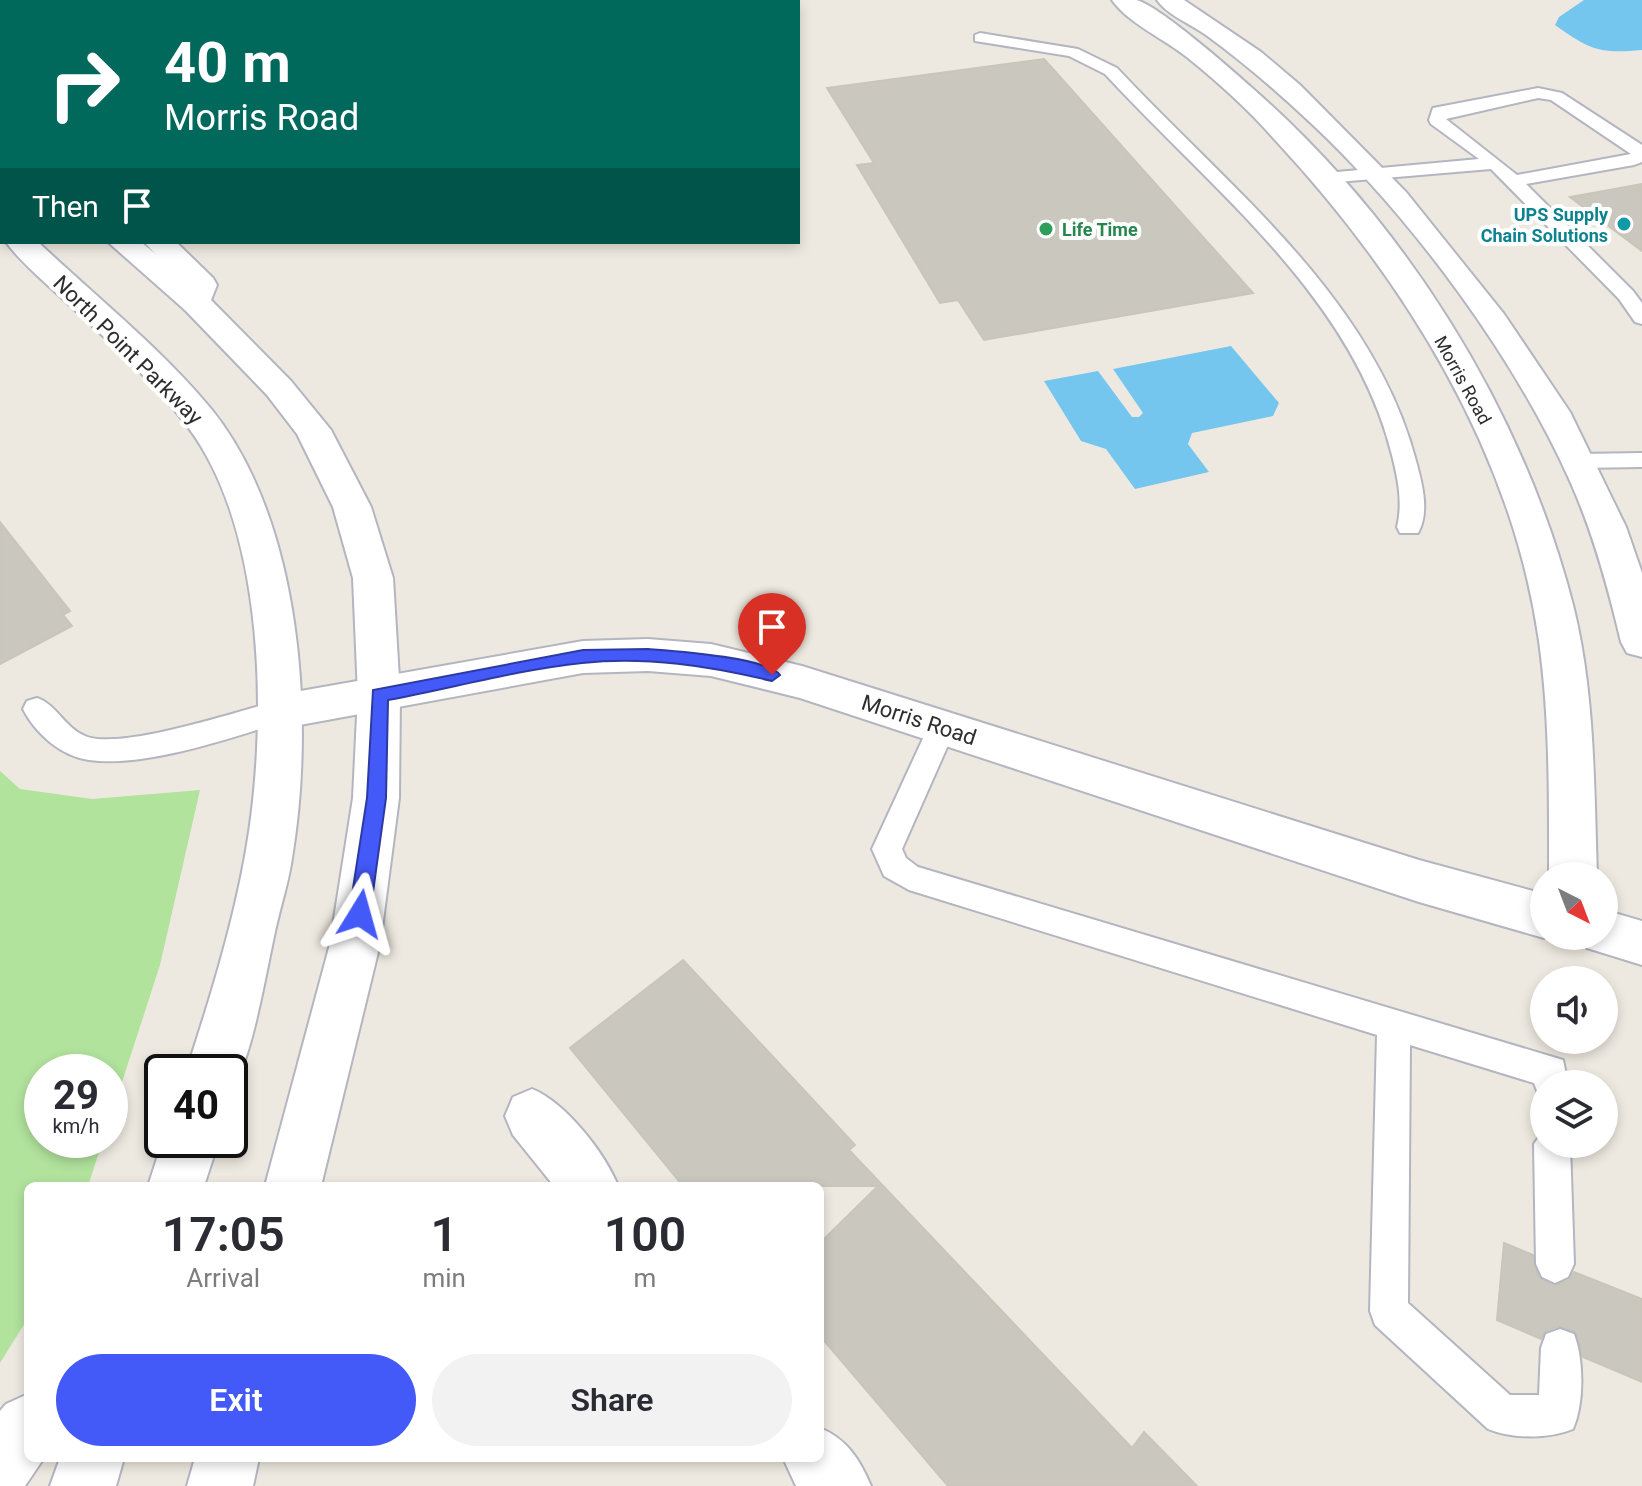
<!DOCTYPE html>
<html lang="en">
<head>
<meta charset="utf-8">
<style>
  :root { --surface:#fff; --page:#f2f2f3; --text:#2b2b33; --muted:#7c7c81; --accent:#4359f8 }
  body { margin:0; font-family:Roboto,sans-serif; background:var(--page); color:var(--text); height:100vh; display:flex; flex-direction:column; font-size:30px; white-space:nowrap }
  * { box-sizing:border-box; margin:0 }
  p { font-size:26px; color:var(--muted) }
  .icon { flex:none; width:44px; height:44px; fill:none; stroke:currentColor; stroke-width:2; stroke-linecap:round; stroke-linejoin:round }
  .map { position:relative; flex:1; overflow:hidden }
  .details { position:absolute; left:24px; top:1182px; width:800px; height:280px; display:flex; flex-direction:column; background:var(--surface); border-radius:12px; box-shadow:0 4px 12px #0003 }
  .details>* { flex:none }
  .top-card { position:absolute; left:0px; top:0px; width:800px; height:244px; box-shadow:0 4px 12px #0003; background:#00695c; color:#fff; overflow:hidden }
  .needle { width:52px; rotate:138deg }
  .controls { position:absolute; left:1530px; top:862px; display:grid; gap:16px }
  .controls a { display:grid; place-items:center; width:88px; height:88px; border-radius:50%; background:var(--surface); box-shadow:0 4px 12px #0003; font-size:40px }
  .speed { position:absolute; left:24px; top:1054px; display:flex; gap:16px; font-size:40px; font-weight:700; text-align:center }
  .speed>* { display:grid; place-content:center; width:104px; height:104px; border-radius:50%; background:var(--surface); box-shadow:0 4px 12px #0003; line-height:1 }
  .speed small { font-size:20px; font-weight:400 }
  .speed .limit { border:4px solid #111; border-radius:12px; background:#fff; color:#111 }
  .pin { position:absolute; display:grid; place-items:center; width:68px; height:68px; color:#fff; margin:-82px -34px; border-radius:50% 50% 50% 0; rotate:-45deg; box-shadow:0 0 8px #0007 }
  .pin .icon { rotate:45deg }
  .me { position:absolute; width:88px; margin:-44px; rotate:8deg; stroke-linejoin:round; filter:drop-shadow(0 0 6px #0008) }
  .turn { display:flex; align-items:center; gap:28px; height:168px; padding:0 32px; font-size:36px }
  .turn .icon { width:104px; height:104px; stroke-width:2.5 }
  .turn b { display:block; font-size:56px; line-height:68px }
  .then { display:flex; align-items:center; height:76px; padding:0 32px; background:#0003; gap:16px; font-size:30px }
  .eta { display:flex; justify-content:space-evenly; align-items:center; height:136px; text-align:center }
  .eta b { font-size:48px; font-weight:600; line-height:56px }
  .action { display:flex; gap:16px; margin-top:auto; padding:16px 32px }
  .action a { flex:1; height:92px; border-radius:48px; background:var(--accent); color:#fff; font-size:32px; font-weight:600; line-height:92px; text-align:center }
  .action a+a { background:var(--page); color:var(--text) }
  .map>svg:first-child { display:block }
  .green { fill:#b1e39d }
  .water { fill:#75c6ee }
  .building { fill:#cac7be; stroke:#cac5b9; stroke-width:2 }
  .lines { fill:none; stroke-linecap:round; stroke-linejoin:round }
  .lane-casing { stroke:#b3b5c0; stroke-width:4 }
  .street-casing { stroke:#b3b5c0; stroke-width:4 }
  .secondary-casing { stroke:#b3b5c0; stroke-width:4 }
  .lane { fill:#fff; fill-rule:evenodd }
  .street { fill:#fff; fill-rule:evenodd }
  .secondary { fill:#fff; fill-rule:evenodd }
  .route { fill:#4359f8; stroke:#2c3aa1; stroke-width:2 }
  .culture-dot { fill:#0f9aa8; stroke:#fff; stroke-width:3 }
  .leisure-dot { fill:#2e9e5b; stroke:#fff; stroke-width:3 }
  .labels { text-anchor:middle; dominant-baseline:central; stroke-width:8; stroke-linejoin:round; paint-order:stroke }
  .far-culture-label { font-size:18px; font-weight:bold; fill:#0d838f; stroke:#fff; text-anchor:end }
  .far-leisure-label { font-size:18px; font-weight:bold; fill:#27864d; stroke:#fff; text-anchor:start }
  .far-street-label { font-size:18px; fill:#2d2d2d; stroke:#fff }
  .street-label { font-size:22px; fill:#2d2d2d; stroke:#fff }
</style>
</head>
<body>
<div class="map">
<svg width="1642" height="1486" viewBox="0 0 1642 1486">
  <rect width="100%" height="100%" fill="#eee9e0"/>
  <path class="green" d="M0,771L20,789L92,799L200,790L160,965L110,1119V1072H42V1140H103L88,1186H28V1318L0,1363Z"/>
  <path class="water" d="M1584,0H1642V50C1600,54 1590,50 1555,25L1559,17Z
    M1231,346L1279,403L1273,416L1192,433L1188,444L1209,472L1135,489L1106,449L1081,441L1044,381L1098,371L1132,417H1139L1143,413L1113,369Z"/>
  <path class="building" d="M1044,59L1253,293L984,340L958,300L940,303L857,165L874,163L827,88Z
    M1642,184V251L1570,197Z
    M0,522L70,611L63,615L72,626L0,664Z
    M683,960L855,1145L849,1150L1132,1448L1144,1432L1197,1486H948L820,1336V1243L878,1186H683L570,1048Z
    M1504,1243L1533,1255L1539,1278L1554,1286L1569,1280L1574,1272L1642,1299V1382L1583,1357L1575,1331L1559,1326L1545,1331L1541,1339L1497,1320Z"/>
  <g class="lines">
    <g class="lane-casing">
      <path id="lane" d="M510,0H525L526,2H511Z
        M980,33L1078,49L1117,68C1228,187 1373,297 1416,461C1422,483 1430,512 1418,533H1400L1397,527C1403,503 1398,479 1392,455C1353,297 1211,189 1105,74L1069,56L975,41V35Z
        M1538,88L1562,93L1642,145V162L1634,165L1526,184L1633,291L1642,303V324L1635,322L1619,299L1491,169L1326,183L1317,178L1326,173L1479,159L1431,124L1429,120L1433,108ZM1538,98L1551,100L1631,154L1517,175L1446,119Z
        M1642,453V467L1579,468L1568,461L1579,454Z
        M37,698C56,704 65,728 85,736C120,751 238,711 278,701L288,704L292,712L288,720C234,737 145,768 89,760C61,756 36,734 23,709L27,701Z
        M942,716L952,719L956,727L902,849L906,858L918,867L1563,1060L1568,1084H1544V1098L1539,1096L1534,1083L1410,1045L1408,1303L1510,1395H1539L1541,1348L1546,1334L1560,1329L1574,1334C1584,1360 1584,1404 1573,1429C1549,1439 1512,1439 1488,1429L1375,1325L1370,1311L1377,1035L909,890L884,876L872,849L932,719Z
        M1544,1130V1144H1570L1574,1264L1568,1277L1555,1283L1542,1277L1536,1264L1534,1144Z"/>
    </g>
    <g class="street-casing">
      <path id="street" d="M1112,0C1119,0 1128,0 1136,0C1157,4 1232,70 1251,87C1404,221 1522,408 1573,605C1595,692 1594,786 1597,876H1549C1549,798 1550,719 1539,641C1512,451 1404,279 1276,141C1250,111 1219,83 1188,58C1165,39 1129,24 1112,0Z
        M1157,0H1184L1261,52L1300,85L1406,192L1504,314L1570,412L1626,527L1642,573V657L1627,653L1621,642C1608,587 1593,532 1570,481C1514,356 1412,218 1312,124C1278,92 1243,62 1206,35C1191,24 1167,15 1157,0Z
        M0,182H2V198H0Z
        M144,242H176L213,278L217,285L207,310H185L180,303L186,286Z
        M648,639L711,644L802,666L1419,860L1544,894V936H1549L1544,938L1419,902L800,698L711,676L648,671L583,673L278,729L263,724L256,712L263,700L278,695L583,641Z
        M1604,910L1642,921V965L1587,948L1581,936H1604Z
        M532,1089C565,1102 605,1153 618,1186H554L513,1135L505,1116L513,1097Z
        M28,1394V1458H44L25,1486H0V1411L6,1404Z
        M820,1428C847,1439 860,1460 871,1486H796L783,1458H820Z"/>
    </g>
    <g class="secondary-casing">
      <path id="secondary" d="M0,130H2V148H0Z
        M6,242H38C96,297 161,348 212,410C302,522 315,721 292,858C289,880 282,901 277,923C267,964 253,1061 230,1091V1072H186C209,1002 232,928 245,856C268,732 267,532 188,427C153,381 109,341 66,302C46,283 22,264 6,242Z
        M108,242H141L207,296L291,381L331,430L371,507L393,578L400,695L399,798L380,944L321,1186H265L330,944L353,798L358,695L353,578L333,507L297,434L267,395L185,310Z
        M163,1140H219L204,1186H148Z
        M60,1458H124L116,1486H50Z
        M195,1458H259L253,1486H187Z"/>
    </g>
    <use href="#lane" class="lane"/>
    <use href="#street" class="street"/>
    <use href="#secondary" class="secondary"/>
  </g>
  <path class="route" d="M648,649C673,651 767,657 780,675L772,681C710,666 646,656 582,663C517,670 452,688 388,700L386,798L370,914L367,921H352L349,914L367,798L373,690L583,650Z"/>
  <circle class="culture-dot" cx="1624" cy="224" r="8"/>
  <circle class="leisure-dot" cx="1046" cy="229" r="8"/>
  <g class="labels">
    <g class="far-culture-label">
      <text x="1608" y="214">UPS Supply<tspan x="1608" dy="21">Chain Solutions</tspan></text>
    </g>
    <g class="far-leisure-label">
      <text x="1062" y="229">Life Time</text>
    </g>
    <g class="far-street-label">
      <text transform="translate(1463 380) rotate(61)">Morris Road</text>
    </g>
    <g class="street-label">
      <text transform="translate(128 350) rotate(45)">North Point Parkway</text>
      <text transform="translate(919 720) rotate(18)">Morris Road</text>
    </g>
  </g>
</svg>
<div class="controls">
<a><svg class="needle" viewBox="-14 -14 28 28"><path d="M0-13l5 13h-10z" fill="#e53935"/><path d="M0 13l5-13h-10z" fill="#7c7c81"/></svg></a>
<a><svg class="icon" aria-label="sound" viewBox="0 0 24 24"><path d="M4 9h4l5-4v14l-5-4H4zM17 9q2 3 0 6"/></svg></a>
<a><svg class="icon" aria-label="layers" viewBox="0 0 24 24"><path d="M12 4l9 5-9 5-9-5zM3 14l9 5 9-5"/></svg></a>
</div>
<div class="speed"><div>29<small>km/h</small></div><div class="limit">40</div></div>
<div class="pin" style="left:772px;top:675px;background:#d93025"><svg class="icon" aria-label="arrive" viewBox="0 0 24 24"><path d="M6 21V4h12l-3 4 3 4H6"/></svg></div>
<svg class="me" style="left:360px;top:914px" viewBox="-20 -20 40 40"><path d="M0-17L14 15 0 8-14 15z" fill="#4359f8" stroke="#fff" stroke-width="4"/></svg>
<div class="top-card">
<div class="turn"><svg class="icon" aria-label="right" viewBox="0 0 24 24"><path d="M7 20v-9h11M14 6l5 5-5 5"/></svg><div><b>40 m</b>Morris Road</div></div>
<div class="then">Then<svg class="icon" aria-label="arrive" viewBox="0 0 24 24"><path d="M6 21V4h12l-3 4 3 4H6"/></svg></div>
</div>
<section class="details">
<div class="eta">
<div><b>17:05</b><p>Arrival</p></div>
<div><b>1</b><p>min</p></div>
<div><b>100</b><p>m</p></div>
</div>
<div class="action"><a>Exit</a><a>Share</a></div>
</section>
</div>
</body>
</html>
